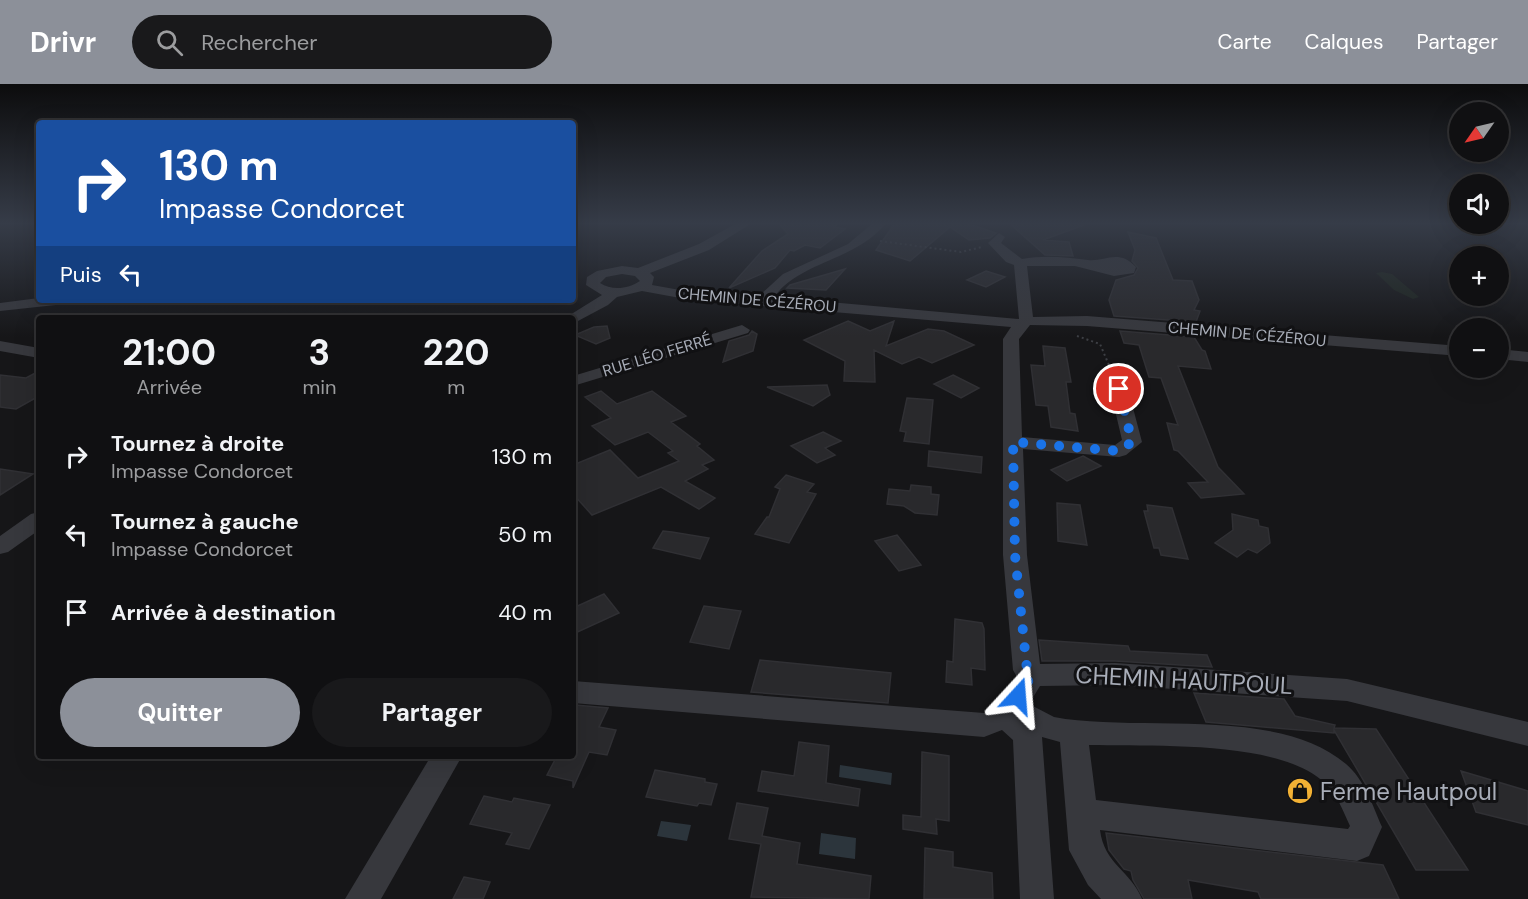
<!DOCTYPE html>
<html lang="fr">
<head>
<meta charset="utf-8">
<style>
  :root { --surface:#101012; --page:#19191b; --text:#f1f3f6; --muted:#9c9d9f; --line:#303032; --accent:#8c9099 }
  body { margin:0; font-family:"DM Sans",sans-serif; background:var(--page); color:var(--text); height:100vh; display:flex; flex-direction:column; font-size:22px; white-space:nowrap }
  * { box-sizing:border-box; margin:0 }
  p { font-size:20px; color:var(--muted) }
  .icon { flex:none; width:33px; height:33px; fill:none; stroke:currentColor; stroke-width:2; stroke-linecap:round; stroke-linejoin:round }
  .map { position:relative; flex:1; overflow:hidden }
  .side { position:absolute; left:36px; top:231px; width:540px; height:444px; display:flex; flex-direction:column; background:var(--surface); border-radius:6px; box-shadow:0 6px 24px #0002,0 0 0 2px var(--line) }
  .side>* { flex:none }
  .top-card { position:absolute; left:36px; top:36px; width:540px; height:183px; border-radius:6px; box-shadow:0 6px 24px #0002,0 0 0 2px var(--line); background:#1a4fa0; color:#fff; overflow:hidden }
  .needle { width:39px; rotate:236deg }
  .buttons { position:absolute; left:1449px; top:18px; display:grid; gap:12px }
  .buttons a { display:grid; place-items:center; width:60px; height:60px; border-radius:50%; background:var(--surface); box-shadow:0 6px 24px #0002,0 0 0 2px var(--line); font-size:30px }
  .pin { position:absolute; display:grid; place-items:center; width:51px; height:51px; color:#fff; margin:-26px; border:3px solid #fff; border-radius:50%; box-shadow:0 2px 6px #0007 }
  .me { position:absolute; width:66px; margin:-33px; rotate:19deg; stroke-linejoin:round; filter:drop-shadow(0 0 4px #0008) }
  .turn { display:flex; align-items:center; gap:21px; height:126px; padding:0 24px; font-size:27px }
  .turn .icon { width:78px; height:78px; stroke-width:2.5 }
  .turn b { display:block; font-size:42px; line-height:51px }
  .then { display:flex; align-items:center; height:57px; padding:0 24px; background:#0003; gap:12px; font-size:22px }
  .eta { display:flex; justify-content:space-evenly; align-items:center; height:102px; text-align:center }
  .eta b { font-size:36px; font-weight:700; line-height:42px }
  .primary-button { display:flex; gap:12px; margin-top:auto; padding:12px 24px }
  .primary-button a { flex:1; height:69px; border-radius:36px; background:var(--accent); color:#fff; font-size:24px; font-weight:700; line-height:69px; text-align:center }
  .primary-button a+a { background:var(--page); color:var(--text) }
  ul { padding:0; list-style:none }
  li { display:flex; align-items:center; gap:18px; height:78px; padding:0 24px }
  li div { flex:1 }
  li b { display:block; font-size:22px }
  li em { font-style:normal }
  header { display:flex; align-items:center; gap:36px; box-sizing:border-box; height:84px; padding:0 30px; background:var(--accent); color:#fff }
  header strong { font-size:28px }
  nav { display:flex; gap:33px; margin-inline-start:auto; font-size:21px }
  .search { width:420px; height:54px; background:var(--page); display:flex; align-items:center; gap:15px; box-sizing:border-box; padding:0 21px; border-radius:33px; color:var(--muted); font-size:22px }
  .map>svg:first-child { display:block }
  .green { fill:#1c231d }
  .water { fill:#2c353c }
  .building { fill:#29292c; stroke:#303034; stroke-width:1.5 }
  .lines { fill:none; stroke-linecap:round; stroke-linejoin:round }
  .path { stroke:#3d3f44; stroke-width:2; stroke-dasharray:2 3; stroke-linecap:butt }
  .minor { fill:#37383d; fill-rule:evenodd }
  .route { stroke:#1a73e8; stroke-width:10; stroke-dasharray:0 18 }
  .labels { text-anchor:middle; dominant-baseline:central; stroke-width:6; stroke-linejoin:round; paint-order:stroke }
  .far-street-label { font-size:16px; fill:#a8adb8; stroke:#111113 }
  .near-street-label { font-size:24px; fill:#a8adb8; stroke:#111113 }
  .near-poi-label { font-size:24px; fill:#a8adb8; stroke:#111113; text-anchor:start }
</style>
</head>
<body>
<header>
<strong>Drivr</strong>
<div class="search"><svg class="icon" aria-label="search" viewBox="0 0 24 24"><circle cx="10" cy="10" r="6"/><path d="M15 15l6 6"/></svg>Rechercher</div>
<nav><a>Carte</a><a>Calques</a><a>Partager</a></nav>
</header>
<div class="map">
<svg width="1528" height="815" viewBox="0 0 1528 815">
  <rect width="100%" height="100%" fill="#161618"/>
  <path class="green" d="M1382,188L1392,190L1419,213L1413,215L1394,206L1376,189Z"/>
  <path class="water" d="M840,681L892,689L891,701L839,693Z
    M661,737L691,741L687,757L657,752Z
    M821,749L856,754L855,775L819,770Z"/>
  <path class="building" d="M778,139H838L834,143L845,145L820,164L805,161L794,167L790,166L775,184L729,204L762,167L788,150Z
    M895,139H966L996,149L990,154L969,156L950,143L910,177L876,166Z
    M1009,139H1084V141L1043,156L1069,158L1073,172L1045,171Z
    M1128,148L1156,154L1173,196L1192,197L1199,216L1194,226L1200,227L1196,238L1114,232L1109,216L1116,196L1134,191L1138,184L1132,177L1135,166Z
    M845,185L826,206L787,204L790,201Z
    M986,187L1005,193L986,203L967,196Z
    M848,237L870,247L894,237L886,262L928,245L944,247L974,261L932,279L919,273L902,280L874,266L875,298L844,297L845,277L804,256Z
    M607,242L610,254L596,260L575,251L594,243Z
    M752,247L757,250L753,267L723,278L729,257L749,251Z
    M1120,247L1194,253L1202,266L1205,267L1211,285L1178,282L1218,383L1244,410L1201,414L1188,399L1208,398L1178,367L1174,366L1167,339L1178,341L1161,294L1149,293L1139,261L1124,259Z
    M1043,262L1065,264L1071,298H1066L1070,329L1075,330L1078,347L1051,343L1048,322L1036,321L1031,281L1045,282Z
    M39,287V312L16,325L0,323V291L26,294Z
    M953,291L979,304L961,314L934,300Z
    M827,301L830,311L813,322L767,303Z
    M601,307L617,320L652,307L686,332L671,338L700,360L697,362L714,376L702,381L708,385L685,397L715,414L699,425L661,403L592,431L573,410V381L610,366L638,394L679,377L668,369L673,367L648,348L615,361L592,342L611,334L585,313Z
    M907,314L933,316L929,360L904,357L906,348L900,347Z
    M823,348L841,357L825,364L835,371L817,379L791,362Z
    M929,367L982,373L981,389L928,382Z
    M1083,372L1101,382L1067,397L1051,386Z
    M0,385L33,390L0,411Z
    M786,391L814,400L807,408L816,410L789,459L755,450L767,433H769L780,405L775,403Z
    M911,401L931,403V410L939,411L937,431L915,429L904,422L887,420L889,405L910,407Z
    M1057,419L1080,421L1087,461L1058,457Z
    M1147,421L1172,424L1188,475L1161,471L1159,464H1154L1144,427H1148Z
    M1232,430L1258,436L1259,442L1268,444L1270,459L1257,469L1248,465L1237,473L1215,459L1233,446Z
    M663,447L672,448L709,454L700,475L653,464Z
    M897,451L921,481L899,487L875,457Z
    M604,510L619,529L573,550V524Z
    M704,522L741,527L729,565L690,558Z
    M955,535L982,539L984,545L985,586L971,584L972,601L946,598L947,577L953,578Z
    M1039,556L1128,562L1130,567L1207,571L1212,583L1115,577H1042Z
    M760,576L891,589L888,619L751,608Z
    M1194,609L1284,615L1295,632L1335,641L1334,644L1376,645L1468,786H1416L1334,646V649L1206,638Z
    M575,621L608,624L599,643L616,646L607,671L589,668L573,704V697L547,691L557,672H573Z
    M799,658L829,662L826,699L860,705L858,722L758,707L762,687L794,692Z
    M922,668L949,672V737L936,735L937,750L903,745V731L921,733Z
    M655,686L705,695V698L717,700L711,721L699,719L697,722L646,713Z
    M1461,687L1528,707V741L1476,728Z
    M484,712L512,718L514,714L550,721L529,765L506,760L512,749L470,740Z
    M737,719L768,724L762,752L800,759L797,780L871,792L869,815L751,813L761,760L729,755Z
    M1106,749L1383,781L1399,815H1261L1258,808L1188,796L1192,815H1144L1133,796L1131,787L1124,785L1109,766Z
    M925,764L953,768V783L992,789L993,815H924Z
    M464,793L490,798L483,815H453Z"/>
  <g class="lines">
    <path class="path" d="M880,157L961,168L982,163
      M1077,252L1100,260L1114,293"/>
    <path class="minor" d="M737,139H752L709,166L650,189L654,193L652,201L691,208L760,211L783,190L848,160L873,139H886C856,177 802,176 774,213L1019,235L1014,181L1006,178L988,159L999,149L1005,153L1001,159L1022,175C1044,171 1065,173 1088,176C1104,178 1119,164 1136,183L1134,189L1114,192L1075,182H1027L1033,233L1087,232L1460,262V272L1087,242L1030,241L1019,255L1022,353L1115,361L1122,356L1110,305L1119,300L1128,305L1142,358L1126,371L1119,373L1023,365L1027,471L1040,580L1115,579L1347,595L1528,638V662L1347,617L1115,601L1040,602L1029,620L1054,633C1137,649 1277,621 1346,680C1364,695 1373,722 1382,743L1369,772L1357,777L1100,746C1104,780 1131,787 1142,815H1101L1088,801L1069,766L1060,658L1042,653L1054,815H1020L1013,656L1002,646L984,653L573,619V597L984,629L997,625L1017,593L1013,586L1003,471V255L1011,243L691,216L642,207L617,213L608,221L578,237L573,239V234H565L602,211L586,201L587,193L597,187L622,182L638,184L699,160ZM622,190L635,192L640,197C628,205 612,207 600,199L606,193ZM1089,661C1151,663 1278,655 1325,699C1337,710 1343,727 1350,742L1348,745L1096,716Z
      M39,214L72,216L65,220L0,227V219Z
      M742,241L750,246L748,249L573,302V292Z
      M0,257L39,264V274L0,267Z
      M1498,265L1528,268V278L1498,275Z
      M39,428V446L8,468L0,470V452L31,430Z
      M431,672H462L381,815H345Z"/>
  </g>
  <linearGradient id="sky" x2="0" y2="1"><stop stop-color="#0c0c0d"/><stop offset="0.55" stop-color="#363c48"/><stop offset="1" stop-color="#363c48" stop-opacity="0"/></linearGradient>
  <rect width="1528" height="253" fill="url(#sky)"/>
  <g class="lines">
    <path class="route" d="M1018,612L1031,593L1027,586L1015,471L1013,358L1119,367L1132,358L1119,305"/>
  </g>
  <defs>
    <g id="shop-disc" transform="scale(1.35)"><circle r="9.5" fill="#f2b134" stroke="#111113"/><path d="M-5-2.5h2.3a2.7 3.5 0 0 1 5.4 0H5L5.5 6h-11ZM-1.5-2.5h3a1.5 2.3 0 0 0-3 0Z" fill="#111"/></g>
  </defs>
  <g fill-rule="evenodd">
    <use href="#shop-disc" x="1300" y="707"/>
  </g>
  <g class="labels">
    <g class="far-street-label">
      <text transform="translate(757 216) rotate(5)">CHEMIN DE CÉZÉROU</text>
      <text transform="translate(1247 250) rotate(5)">CHEMIN DE CÉZÉROU</text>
      <text transform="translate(657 271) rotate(-17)">RUE LÉO FERRÉ</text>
    </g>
    <g class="near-street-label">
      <text transform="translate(1184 596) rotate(3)">CHEMIN HAUTPOUL</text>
    </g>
    <g class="near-poi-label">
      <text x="1320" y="707">Ferme Hautpoul</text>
    </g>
  </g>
</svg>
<div class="buttons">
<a><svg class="needle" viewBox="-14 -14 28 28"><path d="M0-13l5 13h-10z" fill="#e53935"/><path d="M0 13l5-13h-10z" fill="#9c9d9f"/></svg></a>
<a><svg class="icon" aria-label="sound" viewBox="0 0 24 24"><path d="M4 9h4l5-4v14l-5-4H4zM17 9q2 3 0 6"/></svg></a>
<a>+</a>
<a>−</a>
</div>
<div class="pin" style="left:1119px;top:305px;background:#d93025"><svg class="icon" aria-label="arrive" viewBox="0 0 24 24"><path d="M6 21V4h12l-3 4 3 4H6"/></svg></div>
<svg class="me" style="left:1018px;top:612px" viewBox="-20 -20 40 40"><path d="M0-17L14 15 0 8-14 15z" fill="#1a73e8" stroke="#fff" stroke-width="4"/></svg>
<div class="top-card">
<div class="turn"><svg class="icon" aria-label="right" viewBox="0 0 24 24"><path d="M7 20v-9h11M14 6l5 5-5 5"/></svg><div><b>130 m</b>Impasse Condorcet</div></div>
<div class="then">Puis<svg class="icon" aria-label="left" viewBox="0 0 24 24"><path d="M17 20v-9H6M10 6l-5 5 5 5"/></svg></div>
</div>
<section class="side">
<div class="eta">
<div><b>21:00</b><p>Arrivée</p></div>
<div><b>3</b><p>min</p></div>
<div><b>220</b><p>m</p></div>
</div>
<ul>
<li><svg class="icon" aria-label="right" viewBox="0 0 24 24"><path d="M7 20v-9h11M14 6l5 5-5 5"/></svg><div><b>Tournez à droite</b><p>Impasse Condorcet</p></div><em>130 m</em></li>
<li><svg class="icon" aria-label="left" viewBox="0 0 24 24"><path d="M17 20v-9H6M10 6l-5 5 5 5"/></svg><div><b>Tournez à gauche</b><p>Impasse Condorcet</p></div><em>50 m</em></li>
<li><svg class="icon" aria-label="arrive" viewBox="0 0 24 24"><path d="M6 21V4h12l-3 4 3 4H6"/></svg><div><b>Arrivée à destination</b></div><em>40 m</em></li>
</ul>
<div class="primary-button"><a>Quitter</a><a>Partager</a></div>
</section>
</div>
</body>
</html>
